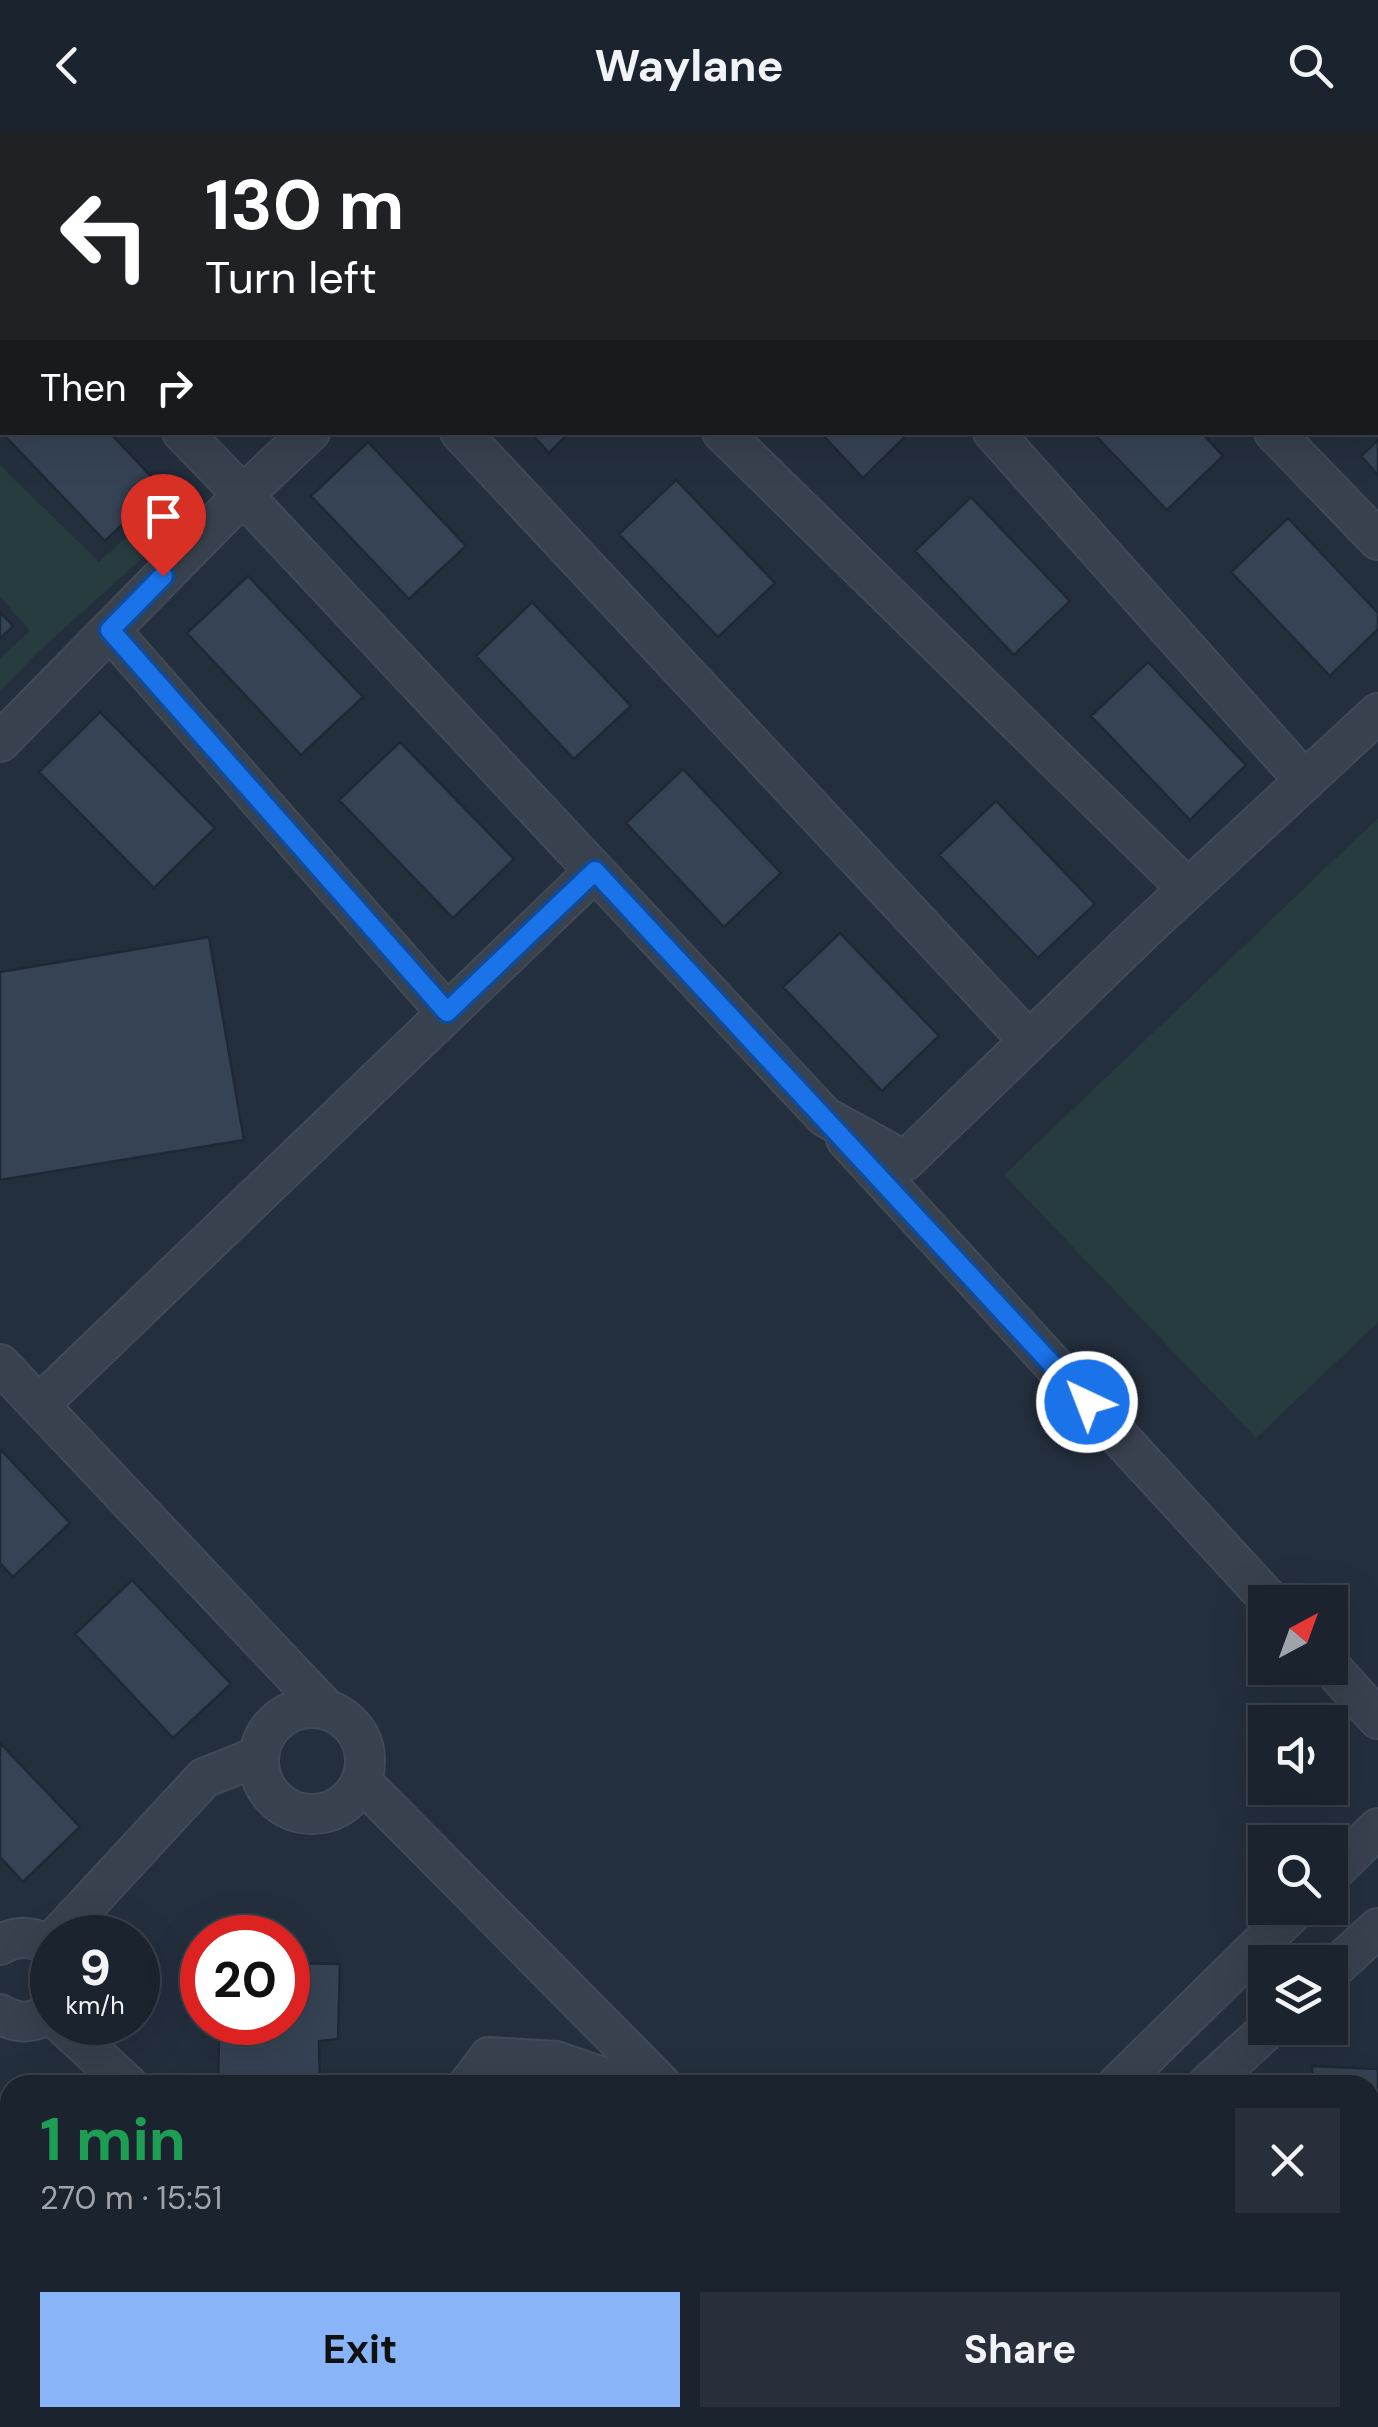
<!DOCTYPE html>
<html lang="en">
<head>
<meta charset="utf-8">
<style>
  :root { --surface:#1b232e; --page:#282f3a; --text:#f1f3f6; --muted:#a0a4aa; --line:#39404a; --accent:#8ab4f8 }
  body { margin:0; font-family:"DM Sans",sans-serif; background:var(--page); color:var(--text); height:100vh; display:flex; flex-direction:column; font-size:38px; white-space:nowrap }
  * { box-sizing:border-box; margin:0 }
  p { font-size:32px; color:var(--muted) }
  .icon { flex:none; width:55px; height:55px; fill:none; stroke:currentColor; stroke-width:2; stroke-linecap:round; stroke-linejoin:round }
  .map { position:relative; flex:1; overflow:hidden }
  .sheet { position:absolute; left:0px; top:1945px; width:1380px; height:352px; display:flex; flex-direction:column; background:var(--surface); border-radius:30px 30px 0 0; box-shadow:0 10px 40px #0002,0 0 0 2px var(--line) }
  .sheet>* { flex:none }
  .hud { position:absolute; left:0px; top:0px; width:1380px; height:305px; box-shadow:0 10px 40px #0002,0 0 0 2px var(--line); background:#202124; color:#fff; overflow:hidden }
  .needle { width:65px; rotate:41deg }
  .controls { position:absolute; left:1248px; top:1455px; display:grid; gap:20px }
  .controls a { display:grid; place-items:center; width:100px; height:100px; border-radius:0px; background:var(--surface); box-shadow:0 10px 40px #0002,0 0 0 2px var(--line); font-size:50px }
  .speed { position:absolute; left:30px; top:1785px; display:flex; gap:20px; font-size:50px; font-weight:700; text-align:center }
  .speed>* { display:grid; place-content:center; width:130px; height:130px; border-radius:50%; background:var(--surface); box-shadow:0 10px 40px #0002,0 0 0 2px var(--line); line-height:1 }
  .speed small { font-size:25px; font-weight:400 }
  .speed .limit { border:15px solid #d22; background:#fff; color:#111 }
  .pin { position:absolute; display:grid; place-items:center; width:85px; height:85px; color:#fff; margin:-102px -42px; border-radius:50% 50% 50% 0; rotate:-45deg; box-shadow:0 0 10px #0007 }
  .pin .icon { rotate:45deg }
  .me { position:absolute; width:110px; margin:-55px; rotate:317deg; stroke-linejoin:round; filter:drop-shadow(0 0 8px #0008) }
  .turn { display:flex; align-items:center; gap:35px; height:210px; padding:0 40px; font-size:45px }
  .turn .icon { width:130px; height:130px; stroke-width:2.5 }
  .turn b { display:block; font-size:70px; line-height:85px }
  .then { display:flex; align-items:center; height:95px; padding:0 40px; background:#0003; gap:20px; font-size:38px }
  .round { display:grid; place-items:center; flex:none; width:105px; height:105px; border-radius:0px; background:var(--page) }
  .summary { display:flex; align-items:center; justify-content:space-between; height:170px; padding:0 40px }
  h1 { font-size:60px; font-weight:700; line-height:75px; color:#1e9e55 }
  .primary-button { display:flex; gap:20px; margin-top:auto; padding:20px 40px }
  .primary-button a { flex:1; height:115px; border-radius:0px; background:var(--accent); color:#111; font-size:40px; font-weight:700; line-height:115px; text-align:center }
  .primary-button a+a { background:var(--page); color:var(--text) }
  header { display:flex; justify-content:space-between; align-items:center; height:130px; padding:0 40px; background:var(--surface); font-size:45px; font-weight:700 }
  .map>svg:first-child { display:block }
  .green { fill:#263c3f }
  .building { fill:#364354; stroke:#1f2835; stroke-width:2.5 }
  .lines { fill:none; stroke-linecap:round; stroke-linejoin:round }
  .minor-casing { stroke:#414a57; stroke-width:42 }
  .minor { stroke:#38414e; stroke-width:38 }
  .route-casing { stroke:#114b97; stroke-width:25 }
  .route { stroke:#1a73e8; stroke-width:18 }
</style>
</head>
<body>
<header><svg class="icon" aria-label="back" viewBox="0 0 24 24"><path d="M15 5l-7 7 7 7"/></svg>Waylane<svg class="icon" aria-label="search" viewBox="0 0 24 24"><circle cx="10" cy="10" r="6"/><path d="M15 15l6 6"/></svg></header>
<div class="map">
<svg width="1378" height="2297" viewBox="0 0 1378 2297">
  <rect width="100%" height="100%" fill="#242f3e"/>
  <path class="green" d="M0,335L99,432L175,363L192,383L38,522L0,561V528L30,501L0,466Z
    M1378,688V1192L1256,1308L1004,1045Z"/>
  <path class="building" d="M812,0H913L911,2H814Z
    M11,302H109L161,357L105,411L6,307Z
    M530,302H570L549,323Z
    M820,302H910L863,348Z
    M1092,302H1201L1223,326L1167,380Z
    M1378,310V345L1361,326Z
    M368,312L466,416L409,469L311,366Z
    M676,350L775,453L718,507L619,404Z
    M971,367L1070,471L1014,525L915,421Z
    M1288,388L1378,483V499L1330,546L1231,442Z
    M248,446L363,567L301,625L187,503Z
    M532,472L631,576L574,629L476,526Z
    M0,482L13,496L0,509Z
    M1148,532L1246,635L1190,690L1091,586Z
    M100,582L215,698L154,758L39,642Z
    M400,612L514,729L453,788L339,670Z
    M683,639L781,743L724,797L626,693Z
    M996,671L1095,774L1038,828L939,725Z
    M840,803L939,906L882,961L783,857Z
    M209,807L244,1010L0,1050V842Z
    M0,1319L70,1393L13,1447L0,1433Z
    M132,1450L231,1554L173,1608L75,1504Z
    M0,1613L80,1697L23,1752L0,1727Z
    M288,1833L340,1834L338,1909L319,1911L320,1955H218L219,1906L204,1907L205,1892H288Z
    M1312,1936L1378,1939V2010H1370V1955H1312Z
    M0,2009L10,2010V2288H77V2297H0Z
    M458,2288H560V2297H457Z
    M719,2288H826H819V2297H719Z
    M1090,2288H1151V2297H1090Z"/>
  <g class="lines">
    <g class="minor-casing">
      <path id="minor" d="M723,0L725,2
        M982,0L985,2
        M1324,0L1326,2
        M637,2L640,0
        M1378,57V58
        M0,117L2,120
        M310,302L243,365L825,987L905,1031L1147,797L1378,583
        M460,302L1029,911
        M722,302L1188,759
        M993,302L1305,651
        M1274,302L1378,410
        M110,500L447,883
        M0,612L243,365L182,302
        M846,1009L1271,1472
        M0,1234L327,1580
        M39,1275L595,741
        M1330,1536L1378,1589
        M259 1631a53 53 0 1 1 106 0a53 53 0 1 1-106 0Z
        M362,1652L662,1955
        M1330,1745L1378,1698
        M56,1808L204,1648L259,1626
        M0,1815C18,1804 36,1806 52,1818
        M1330,1842L1378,1798
        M0,1884C18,1895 35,1894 52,1881
        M60,1892L128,1955
        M468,1955L489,1927L556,1931L625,1955
        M1117,1955L1297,1778
        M1207,1955L1269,1898
        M1370,2054H1378
        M174,2288L181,2297
        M944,2288L946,2297
        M354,2297L365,2288
        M1182,2297V2288"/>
    </g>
    <use href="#minor" class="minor"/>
  </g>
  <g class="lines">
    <g class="route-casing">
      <path id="route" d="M163,446L110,500L447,882L595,741L1087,1272"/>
    </g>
    <use href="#route" class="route"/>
  </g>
</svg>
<div class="controls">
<a><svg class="needle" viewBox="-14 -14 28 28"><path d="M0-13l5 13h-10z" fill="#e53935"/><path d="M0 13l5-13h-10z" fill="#a0a4aa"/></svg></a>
<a><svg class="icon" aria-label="sound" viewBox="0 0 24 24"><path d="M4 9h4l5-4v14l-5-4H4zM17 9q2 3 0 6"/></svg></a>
<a><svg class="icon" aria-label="search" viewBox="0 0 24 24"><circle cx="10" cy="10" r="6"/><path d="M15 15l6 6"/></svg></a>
<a><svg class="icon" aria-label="layers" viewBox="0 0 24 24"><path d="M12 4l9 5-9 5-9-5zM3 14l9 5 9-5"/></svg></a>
</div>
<div class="speed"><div>9<small>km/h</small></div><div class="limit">20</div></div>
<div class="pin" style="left:163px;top:446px;background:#d93025"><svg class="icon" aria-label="arrive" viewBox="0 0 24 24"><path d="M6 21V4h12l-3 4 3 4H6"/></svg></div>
<svg class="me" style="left:1087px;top:1272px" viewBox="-20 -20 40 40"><circle r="17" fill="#1a73e8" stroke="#fff" stroke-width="3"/><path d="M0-11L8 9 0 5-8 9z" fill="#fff"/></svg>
<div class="hud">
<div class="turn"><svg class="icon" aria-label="left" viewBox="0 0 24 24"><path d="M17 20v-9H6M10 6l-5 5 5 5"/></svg><div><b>130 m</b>Turn left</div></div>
<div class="then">Then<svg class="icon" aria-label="right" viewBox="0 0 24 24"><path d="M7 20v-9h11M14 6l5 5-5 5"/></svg></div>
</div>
<section class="sheet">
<div class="summary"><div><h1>1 min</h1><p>270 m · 15:51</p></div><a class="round"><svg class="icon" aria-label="close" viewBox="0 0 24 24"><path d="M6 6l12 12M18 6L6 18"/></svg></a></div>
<div class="primary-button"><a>Exit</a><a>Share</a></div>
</section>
</div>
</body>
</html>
